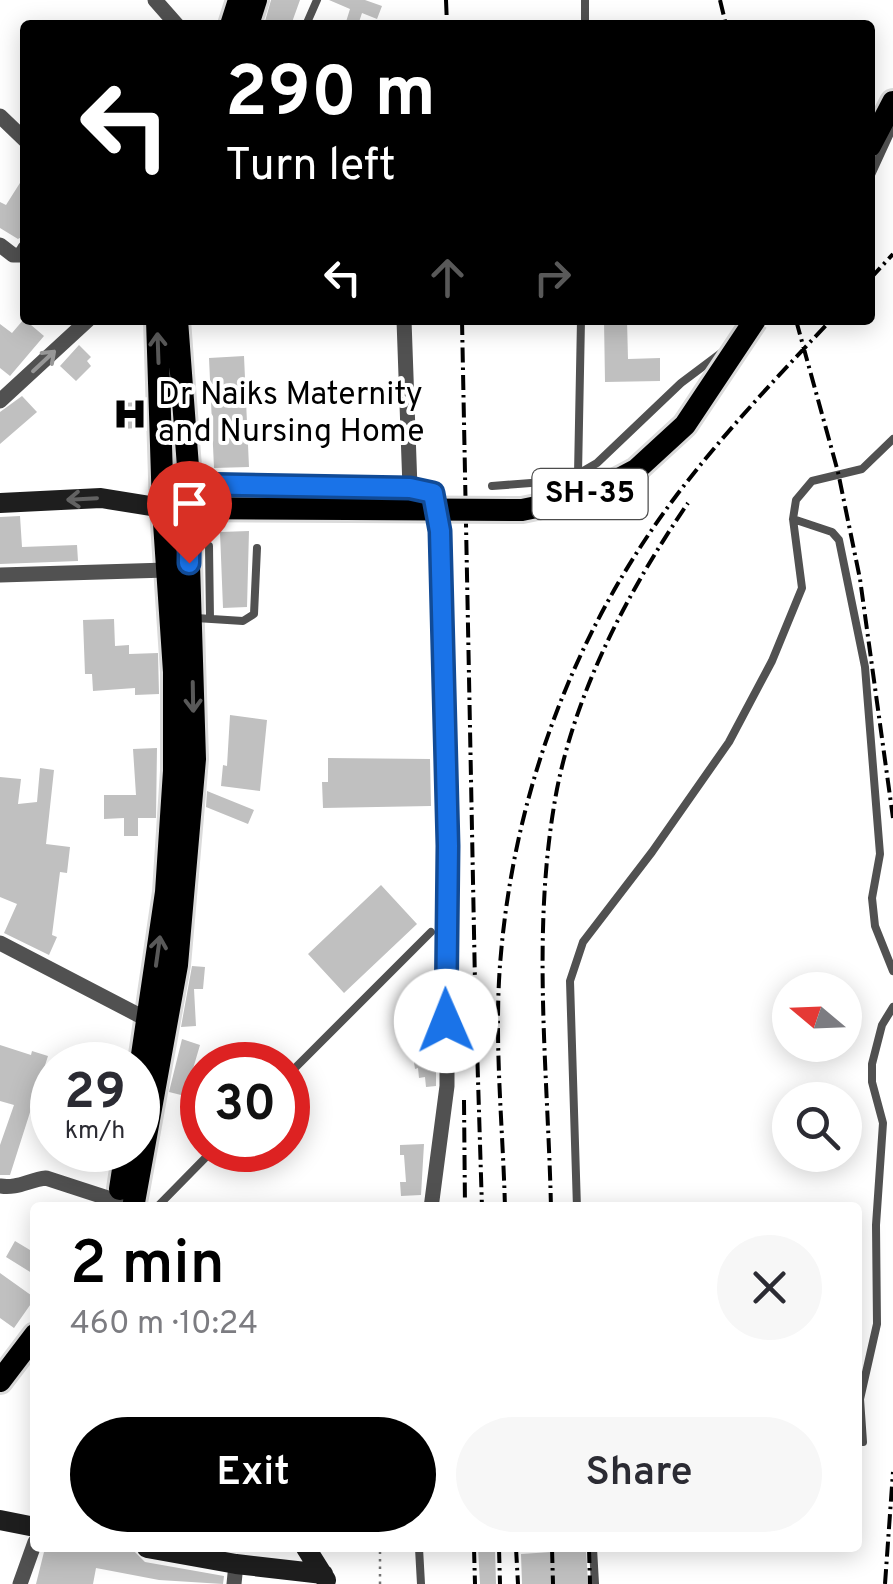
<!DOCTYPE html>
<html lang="en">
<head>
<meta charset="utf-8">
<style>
  :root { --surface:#fff; --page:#f7f7f7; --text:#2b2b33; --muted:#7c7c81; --accent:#000 }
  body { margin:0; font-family:Overpass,sans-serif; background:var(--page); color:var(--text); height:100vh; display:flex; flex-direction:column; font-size:38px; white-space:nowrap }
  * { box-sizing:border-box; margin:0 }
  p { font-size:32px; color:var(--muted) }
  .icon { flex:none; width:55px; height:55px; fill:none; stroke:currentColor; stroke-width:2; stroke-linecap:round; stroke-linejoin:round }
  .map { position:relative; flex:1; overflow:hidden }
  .drawer { position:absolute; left:30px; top:1202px; width:832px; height:350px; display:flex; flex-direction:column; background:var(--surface); border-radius:10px; box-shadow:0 5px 25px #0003 }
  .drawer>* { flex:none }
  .banner { position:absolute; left:20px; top:20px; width:855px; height:305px; border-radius:10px; box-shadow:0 5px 25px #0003; background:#000; color:#fff; overflow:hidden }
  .needle { width:65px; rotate:289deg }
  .fabs { position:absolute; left:772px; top:972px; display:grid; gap:20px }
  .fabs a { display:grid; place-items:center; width:90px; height:90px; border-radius:50%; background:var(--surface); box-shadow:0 5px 25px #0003; font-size:50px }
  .speed { position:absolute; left:30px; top:1042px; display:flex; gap:20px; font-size:50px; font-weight:700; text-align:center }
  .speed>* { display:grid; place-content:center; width:130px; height:130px; border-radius:50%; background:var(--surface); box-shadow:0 5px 25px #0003; line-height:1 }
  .speed small { font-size:25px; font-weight:400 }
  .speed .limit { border:15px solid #d22; background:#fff; color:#111 }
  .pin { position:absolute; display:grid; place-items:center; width:85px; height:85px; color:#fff; margin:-102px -42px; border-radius:50% 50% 50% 0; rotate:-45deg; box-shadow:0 0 10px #0007 }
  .pin .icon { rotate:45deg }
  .me { position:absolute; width:110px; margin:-55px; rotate:359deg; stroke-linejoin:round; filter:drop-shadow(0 0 8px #0008) }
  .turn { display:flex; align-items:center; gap:35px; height:210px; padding:0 40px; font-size:45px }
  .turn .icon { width:130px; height:130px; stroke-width:2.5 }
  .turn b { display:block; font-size:70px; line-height:85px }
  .lanes { display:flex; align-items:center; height:95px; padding:0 40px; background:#0003; justify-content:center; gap:50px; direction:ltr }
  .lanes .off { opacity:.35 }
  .round { display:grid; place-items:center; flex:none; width:105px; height:105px; border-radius:52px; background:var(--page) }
  .headline { display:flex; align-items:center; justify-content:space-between; height:170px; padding:0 40px }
  h1 { font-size:60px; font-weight:600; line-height:75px; color:var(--accent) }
  .cta { display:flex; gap:20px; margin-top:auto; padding:20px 40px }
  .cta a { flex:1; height:115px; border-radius:60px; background:var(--accent); color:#fff; font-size:40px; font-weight:600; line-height:115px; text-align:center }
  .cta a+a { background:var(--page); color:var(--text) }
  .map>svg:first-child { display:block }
  .building { fill:#c0c0c0 }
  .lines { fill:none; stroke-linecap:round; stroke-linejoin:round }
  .primary-casing { stroke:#dbdbdb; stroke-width:28 }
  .path { stroke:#737373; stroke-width:2.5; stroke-dasharray:2.5 5; stroke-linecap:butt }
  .lane { stroke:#515151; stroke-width:8 }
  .street { stroke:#515151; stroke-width:15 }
  .secondary { stroke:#1e1e1e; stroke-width:20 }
  .primary { stroke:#000; stroke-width:22 }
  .rail { stroke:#000; stroke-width:4; stroke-dasharray:15 5 2.5 5; stroke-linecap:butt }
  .primary-bridge-casing { stroke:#dbdbdb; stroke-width:28; stroke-linecap:butt }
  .primary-bridge { stroke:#000; stroke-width:22 }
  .oneway { stroke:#595959 }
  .oneway2 { stroke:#979797 }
  .oneway3 { stroke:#626262 }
  .route-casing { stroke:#114b97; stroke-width:25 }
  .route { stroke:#1a73e8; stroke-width:18 }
  .labels { text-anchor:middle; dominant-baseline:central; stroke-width:8; stroke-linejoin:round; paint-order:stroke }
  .shield { fill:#fff; stroke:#4c4c4c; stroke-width:2.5 }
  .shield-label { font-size:30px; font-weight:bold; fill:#000 }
  .poi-label { font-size:32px; fill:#000; stroke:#fff; text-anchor:start }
</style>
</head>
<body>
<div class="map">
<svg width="893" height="1584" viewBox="0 0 893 1584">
  <rect width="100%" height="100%" fill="#fff"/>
  <path class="building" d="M271,0H300L291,25H264Z
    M329,0H365L382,6L377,19L362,13L358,25H345L350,9Z
    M25,175V235L18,239L0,228V202L6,205Z
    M24,319L44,336L10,376L0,368V324L12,333Z
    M604,320H627L628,359L660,358V381L605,382Z
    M79,345L91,357L87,361L91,366L76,381L60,366Z
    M244,356L249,467L214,468L209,358Z
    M22,396L37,412L0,444V412Z
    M142,402L143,428L117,429L116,412H120V403Z
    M20,516L22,547L77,545L78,561L0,564V517Z
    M249,531L247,607L223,608L220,532Z
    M114,619L115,646L129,645V654L158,653L159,694L135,695V688L93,691L92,674H85L83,620Z
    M230,715L267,720L260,791L221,786L223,765L227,766Z
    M157,748L156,818H138V836H124V818L104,819V795H136L133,749Z
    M328,758L430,759L431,806L323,808L322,782H328Z
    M40,768L54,770L46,844L70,847L67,873L60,872L52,935L57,937L49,955L4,933L17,904L0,897V777L21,779L18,804L37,802Z
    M207,791L254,810L248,824L206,807Z
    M381,885L417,924L344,993L308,954Z
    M192,966L205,967L203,989H194L196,1026L181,1027Z
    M182,1039L200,1045L185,1096L169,1092Z
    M436,1041V1086L426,1087L425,1077L419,1078L418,1068L415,1069L411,1043Z
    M0,1045L31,1055L32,1051L48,1056L10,1175H0V1145L14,1105L0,1101Z
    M424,1144L421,1195L401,1196L400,1182H406L404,1155H400V1145Z
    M15,1241L35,1253V1275L6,1257Z
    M0,1273L35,1298L14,1328L0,1318Z
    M45,1548L134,1551L145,1562L224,1576L223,1584L159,1580L96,1568L93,1584H36Z
    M478,1548H495L496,1584H480Z
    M566,1548H586L588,1584H522L521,1554L566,1551Z"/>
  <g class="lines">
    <g class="primary-casing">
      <path id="primary" d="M231,25L239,0
        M248,25L256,0
        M870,146L893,102
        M176,508L348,509
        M138,1082L166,892L174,771V672L163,508L157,320
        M120,1189L126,1150
        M133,1208L177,965L195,759L189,563L191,507L177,320
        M0,1381L35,1335"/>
    </g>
    <path class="path" d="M380,1584V1548"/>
    <path class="lane" d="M306,25L317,0
      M585,25V0
      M870,177L893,127
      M578,474L581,320
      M492,486L557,481L578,474L597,463L681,383L725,350
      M793,519L832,532L839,540L865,667L880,854L872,898L875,926L893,971
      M209,546L210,619
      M196,618L243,621L254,614L257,548
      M288,1075L431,932
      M156,1208L213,1150
      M577,1208L570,981L583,942L652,852L729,742L772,661L802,588L793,519L796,500L812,481L862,469L893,439
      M863,1442L860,1399L877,1324L876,1225L883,1123L872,1082V1064L882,1025L893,1007
      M419,1548L421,1584
      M593,1548L595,1584"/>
    <path class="street" d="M155,0L177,25
      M0,116L25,140
      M0,245L13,255H21L25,248
      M404,320L410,488
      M0,401L88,320
      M164,485L410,488L429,489L436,498L440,531L448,846L447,1053V1086L431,1208
      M0,575L167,570
      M0,943L148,1020
      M0,1186C17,1189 29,1180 46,1178L132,1206
      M20,1584L35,1542
      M234,1584L236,1564"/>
    <path class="secondary" d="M0,503L101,498L163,508
      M0,1520L35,1527
      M147,1548L236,1564L323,1574
      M306,1548L326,1580"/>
    <use href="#primary" class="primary"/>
    <path class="rail" d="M446,0L447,25
      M720,0L726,25
      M870,279L893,254
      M462,320L475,983L482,1208
      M796,320L838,472L860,579L893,818
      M464,1100L465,1208
      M505,1208C503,1127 494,1045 500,965C513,795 573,633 676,496C723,434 777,377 831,320
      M551,1208C548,1075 532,938 554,806C571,699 627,592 688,503
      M474,1548L475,1584
      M499,1548L500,1584
      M516,1548L518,1584
      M552,1548L553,1584
      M589,1548L590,1584
      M885,1584L893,1472"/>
    <g class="primary-bridge-casing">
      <path id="primary-bridge" d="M348,509L522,510L585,497L636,470L685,425L755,320"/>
    </g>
    <use href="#primary-bridge" class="primary-bridge"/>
  </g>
  <defs><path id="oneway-shaft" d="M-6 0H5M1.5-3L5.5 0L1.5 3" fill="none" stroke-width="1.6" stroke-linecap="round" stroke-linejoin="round" transform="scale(2.5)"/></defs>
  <g class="oneway">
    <use href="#oneway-shaft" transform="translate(158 348) rotate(-92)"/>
    <use href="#oneway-shaft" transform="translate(193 697) rotate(89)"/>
    <use href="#oneway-shaft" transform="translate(158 951) rotate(-82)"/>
  </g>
  <use class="oneway2" href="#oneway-shaft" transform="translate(44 361) rotate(-43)"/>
  <use class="oneway3" href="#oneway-shaft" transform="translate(82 499) rotate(177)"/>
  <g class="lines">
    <g class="route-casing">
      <path id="route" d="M189,563L190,484L410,488L433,493L440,531L442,610L448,846L446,1021"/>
    </g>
    <use href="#route" class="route"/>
  </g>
  <defs>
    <g id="hospital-bare" transform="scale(2.7)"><path d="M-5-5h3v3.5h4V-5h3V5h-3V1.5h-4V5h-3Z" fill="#000" stroke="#fff" stroke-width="2.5" paint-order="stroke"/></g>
  </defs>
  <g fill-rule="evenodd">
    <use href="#hospital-bare" x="130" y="414"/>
  </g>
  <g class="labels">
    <rect class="shield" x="532.5" y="469" width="115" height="50" rx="8"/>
    <g class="shield-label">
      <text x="590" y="494">SH-35</text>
    </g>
    <g class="poi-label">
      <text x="158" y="396">Dr Naiks Maternity<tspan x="158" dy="37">and Nursing Home</tspan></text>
    </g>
  </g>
</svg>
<div class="fabs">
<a><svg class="needle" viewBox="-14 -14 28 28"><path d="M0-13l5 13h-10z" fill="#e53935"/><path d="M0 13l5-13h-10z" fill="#7c7c81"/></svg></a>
<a><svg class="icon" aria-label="search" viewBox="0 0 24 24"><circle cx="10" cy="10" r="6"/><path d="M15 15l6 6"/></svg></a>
</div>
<div class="speed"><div>29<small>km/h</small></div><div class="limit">30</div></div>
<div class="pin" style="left:189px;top:563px;background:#d93025"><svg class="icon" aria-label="arrive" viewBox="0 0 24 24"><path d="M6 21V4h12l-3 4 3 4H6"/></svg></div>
<svg class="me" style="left:446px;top:1021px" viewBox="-20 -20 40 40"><circle r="19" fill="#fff"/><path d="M0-13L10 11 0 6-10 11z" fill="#1a73e8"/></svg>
<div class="banner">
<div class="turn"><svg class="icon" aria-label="left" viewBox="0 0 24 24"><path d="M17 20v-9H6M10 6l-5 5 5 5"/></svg><div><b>290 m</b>Turn left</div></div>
<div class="lanes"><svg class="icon" aria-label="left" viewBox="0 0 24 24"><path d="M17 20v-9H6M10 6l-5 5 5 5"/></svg><svg class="icon off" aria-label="ahead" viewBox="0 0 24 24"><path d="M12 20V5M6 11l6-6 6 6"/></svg><svg class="icon off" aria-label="right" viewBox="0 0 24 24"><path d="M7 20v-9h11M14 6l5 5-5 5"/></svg></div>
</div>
<section class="drawer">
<div class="headline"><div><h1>2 min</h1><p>460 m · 10:24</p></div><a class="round"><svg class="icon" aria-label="close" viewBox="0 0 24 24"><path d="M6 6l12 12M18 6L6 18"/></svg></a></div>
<div class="cta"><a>Exit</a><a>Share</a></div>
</section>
</div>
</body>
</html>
